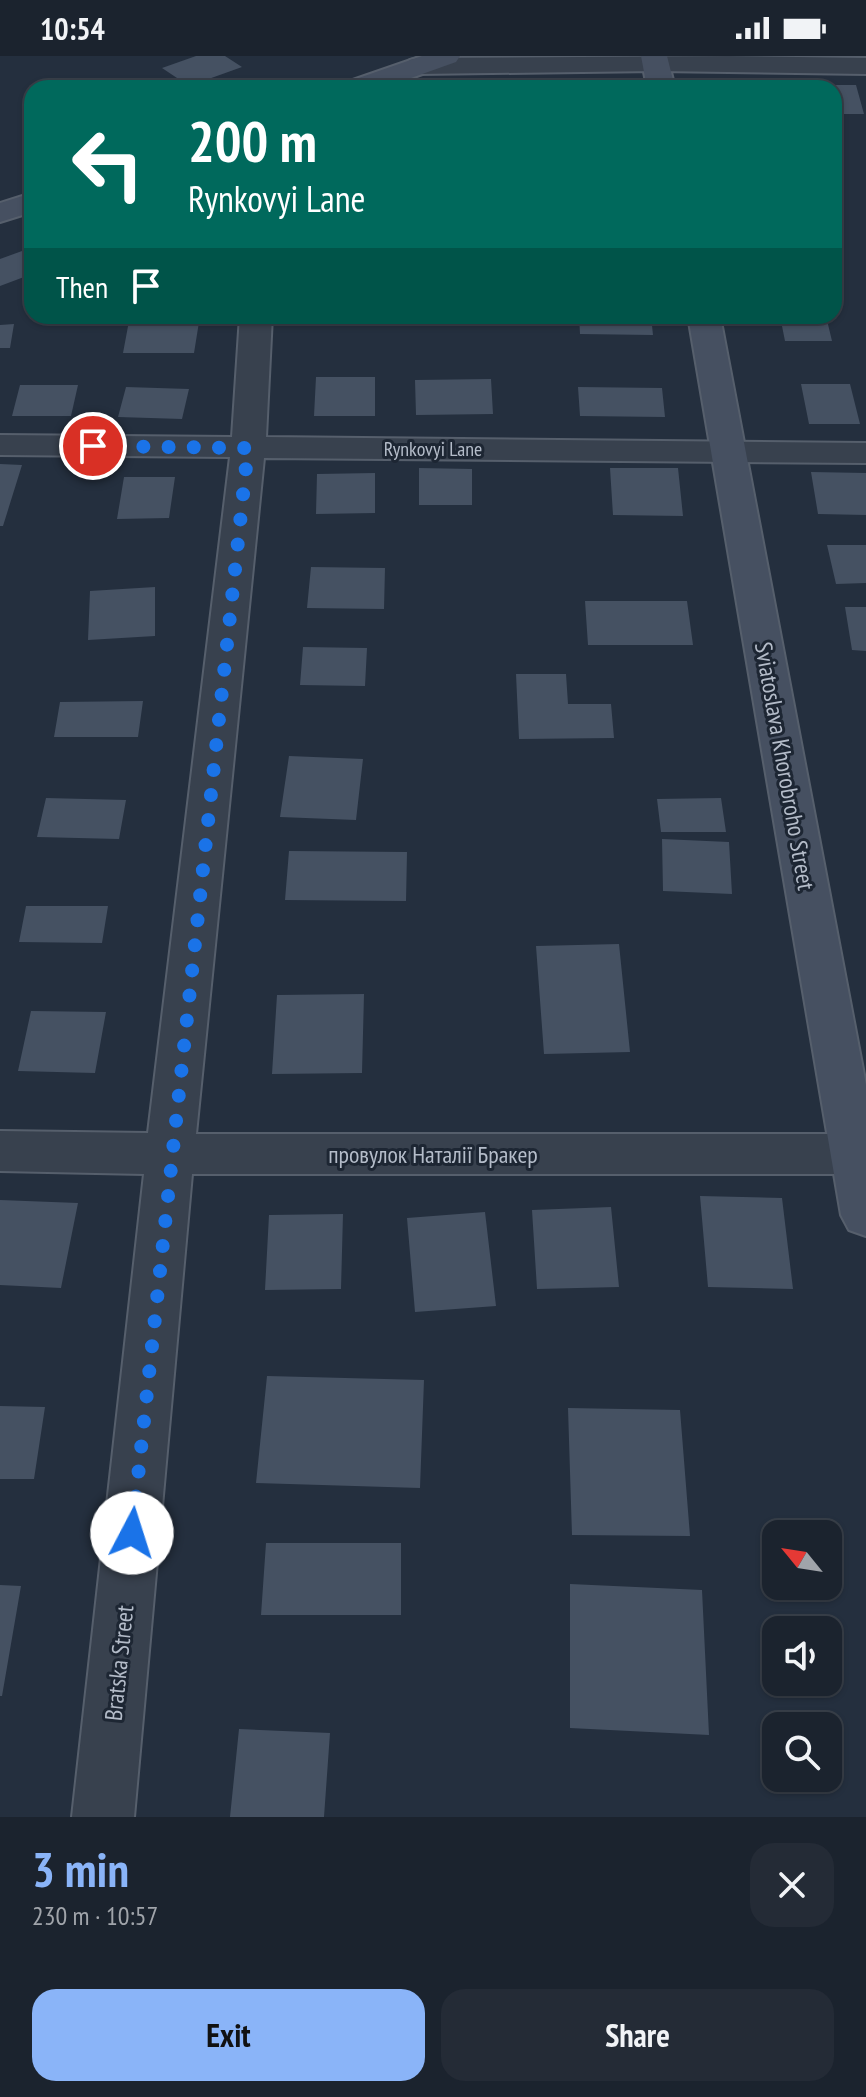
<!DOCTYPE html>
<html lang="en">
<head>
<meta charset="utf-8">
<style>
  :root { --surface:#1b232e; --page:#242b36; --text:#f1f3f6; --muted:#a0a4aa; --line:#39404a; --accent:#8ab4f8 }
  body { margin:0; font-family:"PT Sans Narrow",sans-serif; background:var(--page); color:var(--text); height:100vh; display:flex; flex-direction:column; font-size:30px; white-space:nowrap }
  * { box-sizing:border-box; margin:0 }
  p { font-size:26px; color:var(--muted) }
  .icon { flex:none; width:44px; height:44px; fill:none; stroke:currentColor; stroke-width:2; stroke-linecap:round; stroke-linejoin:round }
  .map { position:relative; height:1761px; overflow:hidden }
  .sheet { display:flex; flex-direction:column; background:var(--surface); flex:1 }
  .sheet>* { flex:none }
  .top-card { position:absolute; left:24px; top:24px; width:818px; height:244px; border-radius:24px; box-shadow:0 2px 6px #0004,0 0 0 2px var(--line); background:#00695c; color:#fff; overflow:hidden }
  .needle { width:52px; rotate:300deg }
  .buttons { position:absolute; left:762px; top:1464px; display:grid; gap:16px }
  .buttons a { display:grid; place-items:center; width:80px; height:80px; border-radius:16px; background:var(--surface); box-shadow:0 2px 6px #0004,0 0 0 2px var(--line); font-size:40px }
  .pin { position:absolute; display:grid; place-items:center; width:68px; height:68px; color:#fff; margin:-34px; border:4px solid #fff; border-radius:50%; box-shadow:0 2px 8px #0007 }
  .me { position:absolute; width:88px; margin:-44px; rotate:5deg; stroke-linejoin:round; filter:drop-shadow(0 0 6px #0008) }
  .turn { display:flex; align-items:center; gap:28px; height:168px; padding:0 32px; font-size:36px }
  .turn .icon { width:104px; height:104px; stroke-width:2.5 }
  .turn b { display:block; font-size:56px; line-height:68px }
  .then { display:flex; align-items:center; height:76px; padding:0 32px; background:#0003; gap:16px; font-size:30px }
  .round { display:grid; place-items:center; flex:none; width:84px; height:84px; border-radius:24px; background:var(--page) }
  .overview { display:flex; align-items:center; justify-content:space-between; height:136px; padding:0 32px }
  h1 { font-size:48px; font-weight:700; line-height:60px; color:var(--accent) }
  .action { display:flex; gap:16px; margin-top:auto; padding:16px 32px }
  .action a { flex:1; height:92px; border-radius:24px; background:var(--accent); color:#111; font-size:32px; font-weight:700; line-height:92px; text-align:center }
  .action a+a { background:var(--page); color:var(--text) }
  .status { display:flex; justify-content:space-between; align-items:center; height:56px; padding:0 40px; background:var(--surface); direction:ltr }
  .status svg { height:22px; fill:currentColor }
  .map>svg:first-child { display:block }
  .building { fill:#455162 }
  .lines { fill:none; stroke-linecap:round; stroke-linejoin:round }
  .street-casing { stroke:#565f6c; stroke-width:4 }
  .secondary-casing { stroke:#565f6c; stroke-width:4 }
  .street { fill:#38414e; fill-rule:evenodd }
  .secondary { fill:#465061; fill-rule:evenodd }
  .route { stroke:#1a73e8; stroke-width:14; stroke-dasharray:0 25.2 }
  .labels { text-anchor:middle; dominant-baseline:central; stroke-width:6; stroke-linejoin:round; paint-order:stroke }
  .far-street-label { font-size:20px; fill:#b4bcc9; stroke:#1d2633 }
  .street-label { font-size:24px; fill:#b4bcc9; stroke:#1d2633 }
</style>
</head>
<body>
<div class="status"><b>10:54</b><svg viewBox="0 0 49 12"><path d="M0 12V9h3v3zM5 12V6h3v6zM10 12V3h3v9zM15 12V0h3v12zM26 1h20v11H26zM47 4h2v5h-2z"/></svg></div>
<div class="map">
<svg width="866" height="1761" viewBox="0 0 866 1761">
  <rect width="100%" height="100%" fill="#242f3e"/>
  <path class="building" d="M196,0H225L242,11L189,30L162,12Z
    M802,29H856L864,58H834V32H802Z
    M22,195L32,205V218L0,230V203Z
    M323,260H382L381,267L323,268Z
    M579,260H651L653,279L580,278Z
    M780,260H826L832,285H785Z
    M129,265L199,266L194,297H123Z
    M14,268L10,292H0V269Z
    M316,321H375V360H314Z
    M491,323L493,358L416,359L415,324Z
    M801,328H850L860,368H809Z
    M20,329H78L71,360H12Z
    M126,331L189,333L182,363L118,361Z
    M578,331L662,332L665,361L580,360Z
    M0,408L22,409L3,470H0Z
    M419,412L472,413V449H419Z
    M610,412H678L683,460L613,459Z
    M811,416L866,417V459L818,458Z
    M375,417V457L316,458L317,418Z
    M124,421H175L169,462L117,463Z
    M827,489H866V527L836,528Z
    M311,511L385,512L384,553L307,552Z
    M155,531V580L88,584L90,535Z
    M585,545H687L693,589H588Z
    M845,551H866V595L852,594Z
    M303,591L367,592L365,630L300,629Z
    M516,618H566L568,648H611L614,682L519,683Z
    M143,645L138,681H54L60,646Z
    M289,700L363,703L356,764L280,761Z
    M46,742L126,744L119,783L37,781Z
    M721,742L726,776H661L657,743Z
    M662,783L729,786L732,838L663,835Z
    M289,795L407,796L406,845L285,844Z
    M26,850H108L102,887L19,886Z
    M619,888L630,996L544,998L536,890Z
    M364,938L362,1017L272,1018L277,939Z
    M31,955L106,956L95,1017L18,1015Z
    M700,1140L782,1142L793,1233L708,1231Z
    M0,1144L78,1147L61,1232L0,1229Z
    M611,1151L619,1231L537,1233L532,1154Z
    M485,1156L496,1250L415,1256L407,1162Z
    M343,1158L341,1233L265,1234L269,1159Z
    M267,1320L424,1324L420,1432L256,1427Z
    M0,1350L45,1351L34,1423H0Z
    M568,1352L680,1354L690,1480L572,1479Z
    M266,1487H401V1559H261Z
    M570,1528L702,1534L709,1679L570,1672Z
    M0,1529L21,1530L2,1640H0Z
    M239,1673L330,1677L324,1761H230Z"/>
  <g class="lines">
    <g class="street-casing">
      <path id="street" d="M729,0L866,2V18L657,15L419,18L410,16L406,10L410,4L419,2Z
        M240,260H272L266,381L866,387V407L264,402L196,1078H866V1118H192L134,1761H72L144,1118L0,1115V1075L148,1077L230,401L0,399V379L232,381Z"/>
    </g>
    <g class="secondary-casing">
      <path id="secondary" d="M422,0H460L456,6L383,32H343L347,26Z
        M641,0H667L675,32H647Z
        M32,137V156L0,166V147Z
        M688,260H720L866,1029V1180L849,1174L841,1159Z"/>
    </g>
    <use href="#street" class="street"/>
    <use href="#secondary" class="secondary"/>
  </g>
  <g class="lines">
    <path class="route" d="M93,390L248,392L132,1477"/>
  </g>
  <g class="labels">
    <g class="far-street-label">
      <text x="433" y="393">Rynkovyi Lane</text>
    </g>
    <g class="street-label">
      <text transform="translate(785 710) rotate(80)">Sviatoslava Khorobroho Street</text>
      <text x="433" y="1098">провулок Наталії Бракер</text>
      <text transform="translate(119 1607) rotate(-84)">Bratska Street</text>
    </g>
  </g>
</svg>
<div class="buttons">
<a><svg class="needle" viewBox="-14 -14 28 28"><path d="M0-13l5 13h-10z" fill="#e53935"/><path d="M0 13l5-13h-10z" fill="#a0a4aa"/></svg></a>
<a><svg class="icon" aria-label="sound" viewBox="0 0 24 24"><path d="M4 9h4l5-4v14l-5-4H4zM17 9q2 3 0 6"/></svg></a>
<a><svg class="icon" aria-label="search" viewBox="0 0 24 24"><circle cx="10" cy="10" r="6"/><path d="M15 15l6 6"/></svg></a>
</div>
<div class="pin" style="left:93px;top:390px;background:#d93025"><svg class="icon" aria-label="arrive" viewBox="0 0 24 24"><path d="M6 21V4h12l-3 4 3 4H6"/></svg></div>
<svg class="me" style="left:132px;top:1477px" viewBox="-20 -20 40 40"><circle r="19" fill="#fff"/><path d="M0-13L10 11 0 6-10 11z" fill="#1a73e8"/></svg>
<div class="top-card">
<div class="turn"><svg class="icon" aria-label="left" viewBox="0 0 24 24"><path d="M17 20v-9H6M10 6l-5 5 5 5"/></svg><div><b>200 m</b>Rynkovyi Lane</div></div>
<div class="then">Then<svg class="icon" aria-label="arrive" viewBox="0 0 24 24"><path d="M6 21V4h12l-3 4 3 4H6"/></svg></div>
</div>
</div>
<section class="sheet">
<div class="overview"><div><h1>3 min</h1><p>230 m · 10:57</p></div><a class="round"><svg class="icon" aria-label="close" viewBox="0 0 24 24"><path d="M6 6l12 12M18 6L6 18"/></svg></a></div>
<div class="action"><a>Exit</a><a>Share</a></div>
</section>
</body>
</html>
